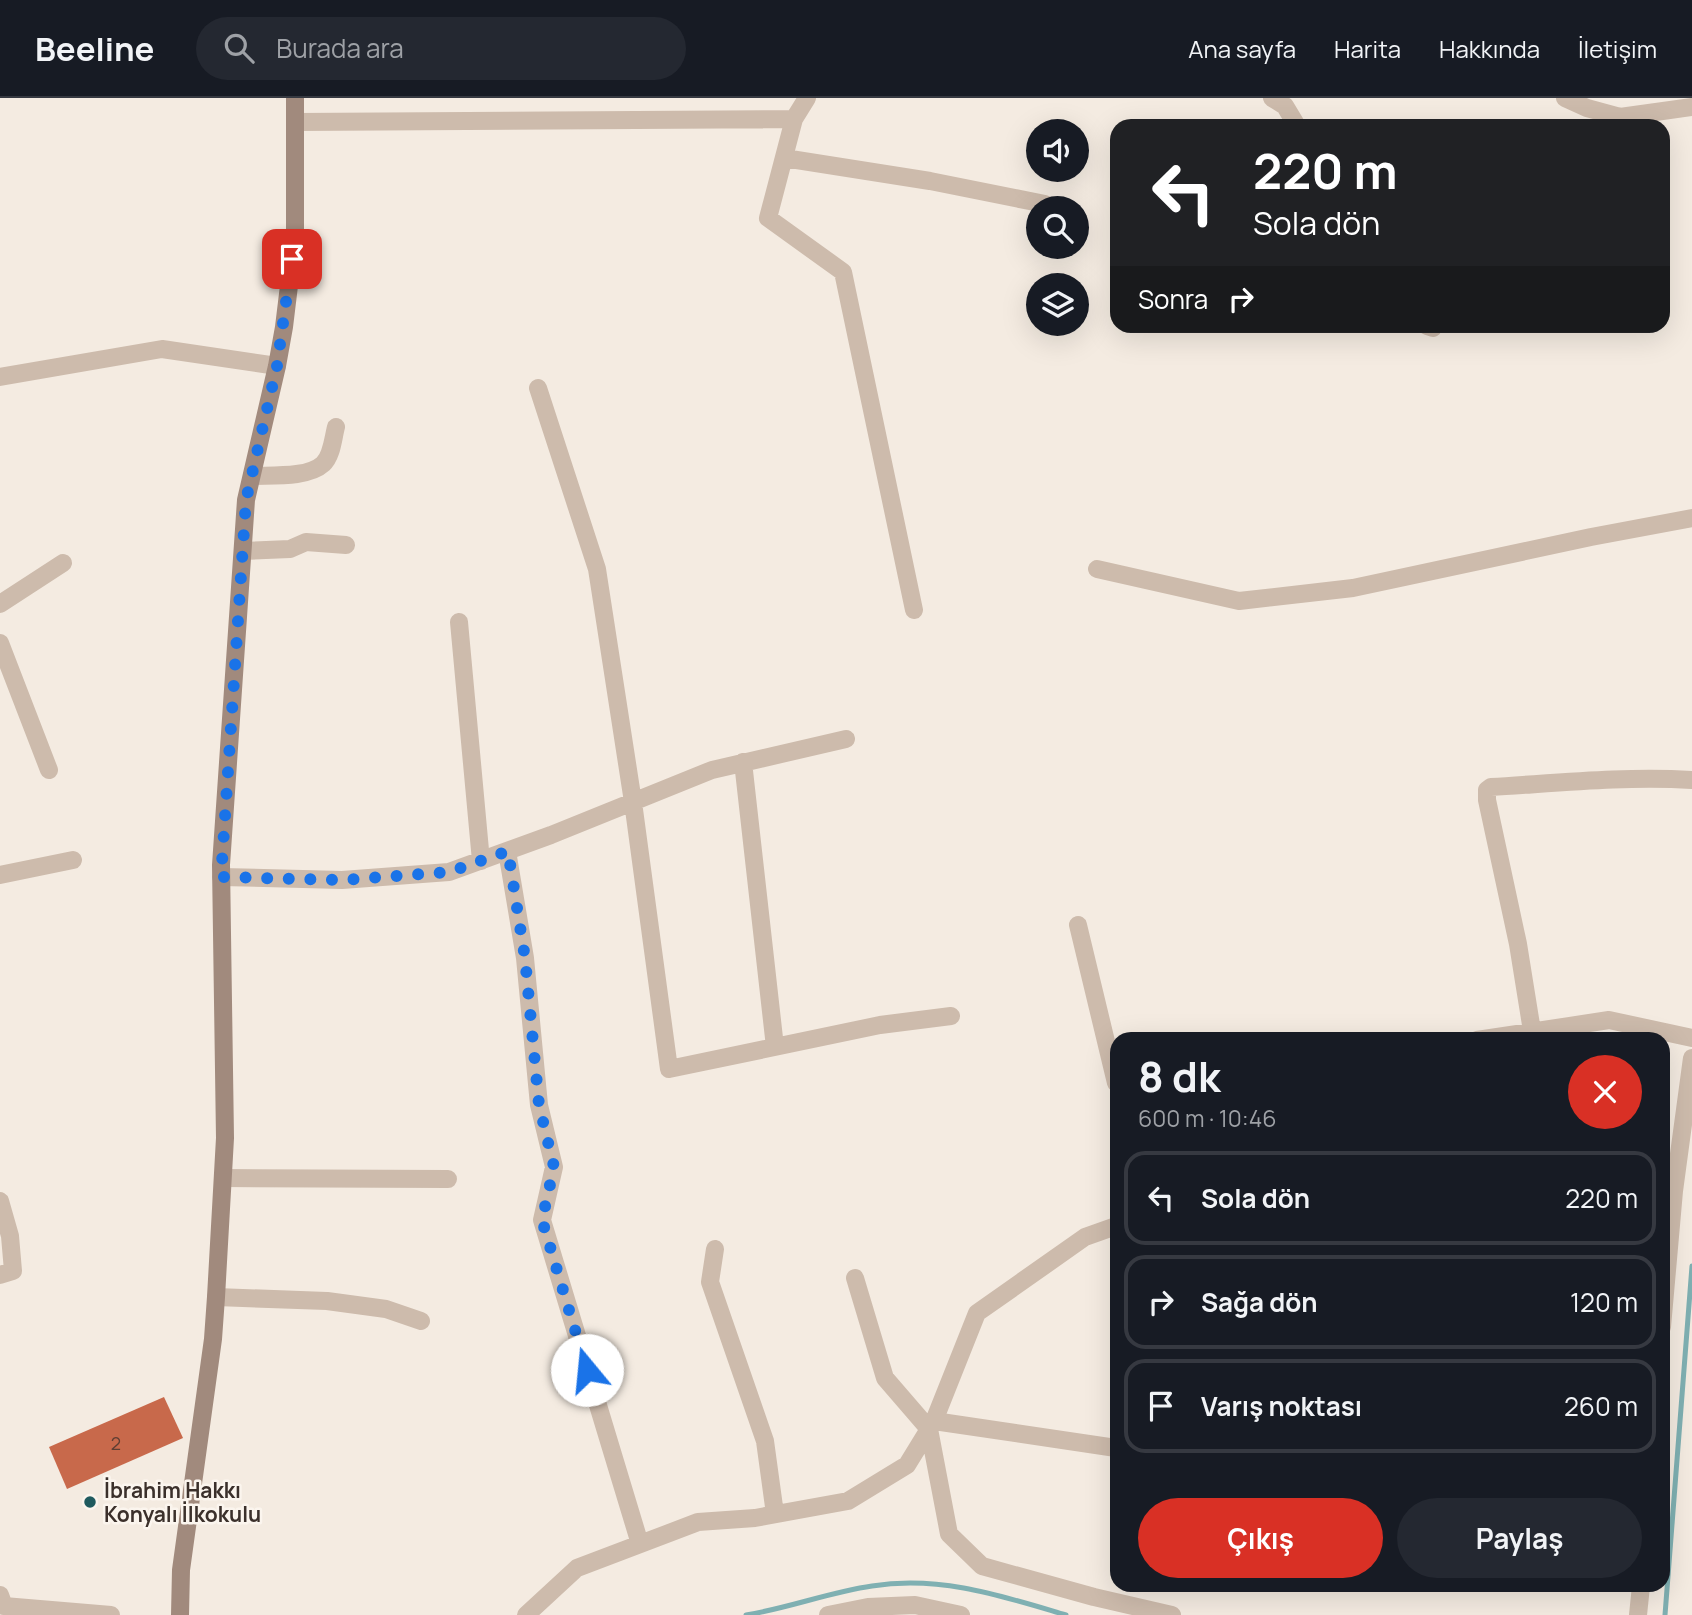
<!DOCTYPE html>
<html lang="tr">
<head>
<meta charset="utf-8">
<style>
  :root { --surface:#171b24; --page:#242831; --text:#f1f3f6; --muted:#9ea1a6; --line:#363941; --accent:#d93025 }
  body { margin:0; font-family:Manrope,sans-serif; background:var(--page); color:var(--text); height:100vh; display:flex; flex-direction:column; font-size:26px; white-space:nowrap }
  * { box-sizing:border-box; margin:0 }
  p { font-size:23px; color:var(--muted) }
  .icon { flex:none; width:38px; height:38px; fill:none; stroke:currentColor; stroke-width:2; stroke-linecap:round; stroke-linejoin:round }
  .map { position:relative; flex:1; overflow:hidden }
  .drawer { position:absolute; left:1110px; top:934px; width:560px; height:560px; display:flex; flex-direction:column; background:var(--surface); border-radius:21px; box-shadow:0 7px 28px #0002 }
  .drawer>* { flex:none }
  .banner { position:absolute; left:1110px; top:21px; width:560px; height:214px; border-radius:21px; box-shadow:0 7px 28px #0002; background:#202124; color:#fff; overflow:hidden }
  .fabs { position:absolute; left:1026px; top:21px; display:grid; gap:14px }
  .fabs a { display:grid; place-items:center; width:63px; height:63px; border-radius:50%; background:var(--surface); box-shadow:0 7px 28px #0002; font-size:35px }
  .pin { position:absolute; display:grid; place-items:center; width:60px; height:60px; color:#fff; margin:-30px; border-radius:14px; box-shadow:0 4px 10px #0006 }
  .me { position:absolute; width:77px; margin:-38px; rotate:343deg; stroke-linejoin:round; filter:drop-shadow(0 0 5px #0008) }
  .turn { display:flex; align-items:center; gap:24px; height:147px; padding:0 28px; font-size:32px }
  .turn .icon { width:91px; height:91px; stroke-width:2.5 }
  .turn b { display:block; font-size:49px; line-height:60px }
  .then { display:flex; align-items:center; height:66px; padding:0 28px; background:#0003; gap:14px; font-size:26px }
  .round { display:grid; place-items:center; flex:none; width:74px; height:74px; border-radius:37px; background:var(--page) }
  .summary { display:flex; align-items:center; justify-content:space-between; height:119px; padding:0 28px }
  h1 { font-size:42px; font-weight:700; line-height:52px }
  .button { display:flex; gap:14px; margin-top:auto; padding:14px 28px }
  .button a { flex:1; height:80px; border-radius:42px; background:var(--accent); color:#fff; font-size:28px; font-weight:700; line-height:80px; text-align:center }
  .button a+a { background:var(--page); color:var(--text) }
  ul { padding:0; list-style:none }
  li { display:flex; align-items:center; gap:21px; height:94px; margin:0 14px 10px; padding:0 14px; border:4px solid var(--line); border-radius:21px }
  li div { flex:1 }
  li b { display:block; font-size:26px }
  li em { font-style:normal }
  header { display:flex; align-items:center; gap:42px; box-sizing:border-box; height:98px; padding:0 35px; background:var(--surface); border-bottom:2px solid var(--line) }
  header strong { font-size:33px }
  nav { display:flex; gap:38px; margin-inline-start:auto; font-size:24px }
  .search { width:490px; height:63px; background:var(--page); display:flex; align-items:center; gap:18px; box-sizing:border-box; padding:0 24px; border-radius:38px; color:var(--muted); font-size:26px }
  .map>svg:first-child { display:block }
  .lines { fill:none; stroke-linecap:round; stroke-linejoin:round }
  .stream { stroke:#7fb0b2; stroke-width:5 }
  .building { fill:#c8694b }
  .street { stroke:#cdbbac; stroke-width:18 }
  .secondary { stroke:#a18a7d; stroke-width:18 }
  .route { stroke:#1a73e8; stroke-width:12; stroke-dasharray:0 21.6 }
  .poi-dot { fill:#1f5a5e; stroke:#fbf5ee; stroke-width:2.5 }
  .labels { text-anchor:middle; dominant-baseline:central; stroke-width:5; stroke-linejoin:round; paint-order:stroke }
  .number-label { font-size:18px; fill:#5e3e33 }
  .poi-label { font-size:21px; font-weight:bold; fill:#3b302b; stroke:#fbf5ee; text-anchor:start }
</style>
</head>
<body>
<header>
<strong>Beeline</strong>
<div class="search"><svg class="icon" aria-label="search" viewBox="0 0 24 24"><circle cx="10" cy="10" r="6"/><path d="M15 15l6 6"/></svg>Burada ara</div>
<nav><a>Ana sayfa</a><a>Harita</a><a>Hakkında</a><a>İletişim</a></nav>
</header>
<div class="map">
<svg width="1692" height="1517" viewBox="0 0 1692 1517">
  <rect width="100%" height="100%" fill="#f4ebe1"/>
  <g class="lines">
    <path class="stream" d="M746,1517C789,1510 830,1494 872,1488C940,1477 1002,1498 1066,1517
      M1665,1517L1692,1168"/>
  </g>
  <path class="building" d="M164,1299L183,1340L67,1391L49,1349Z"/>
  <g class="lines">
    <path class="street" d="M1272,0L1285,8L1297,28
      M1565,0L1587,10L1620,19L1692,9
      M794,21L768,120L843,174L914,512
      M295,24L794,21L807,0
      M784,60L930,83L1045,106
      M1427,228L1433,230
      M0,279L162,251L277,268
      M538,290L597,471L633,704L669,971L880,927L951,918
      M252,378C271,377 308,380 323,366C332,358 333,340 336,329
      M243,453L290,451L306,444L346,447
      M1097,471L1239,503L1353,490L1591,439L1692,420
      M0,506L63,465
      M459,524L481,763
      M0,545L49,672
      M743,664L775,949
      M507,753L525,860L539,1007L554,1069L542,1122L640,1446
      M0,777L73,762
      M221,779L342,782L449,774L551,737L712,672L846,641
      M1078,827L1116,985
      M1477,942L1609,922L1692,940
      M1532,942V933L1518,846L1487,702V692L1491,689C1558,685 1625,678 1692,682
      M223,1080L448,1081
      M0,1103L10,1138L13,1173L0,1177
      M715,1151L710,1184L765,1343L775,1416
      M855,1180L885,1280L929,1331L949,1436L982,1468L1094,1499L1172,1517
      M216,1199L327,1203L386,1211L421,1223
      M1662,1229L1674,1093L1692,960
      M934,1323L1116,1350
      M0,1497L4,1508L111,1517
      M526,1517L577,1470L698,1424L755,1420L848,1403L907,1367L934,1323L977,1215L1085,1139L1116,1128
      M828,1517L868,1509L915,1507L961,1517
      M1638,1517L1641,1488"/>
    <path class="secondary" d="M180,1517L181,1472L213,1241L216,1199L225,1040L221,767L246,402L277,268L284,229L295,138V0"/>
  </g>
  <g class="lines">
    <path class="route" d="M292,161L277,268L246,402L221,779L342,782L449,774L508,753L525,860L539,1007L554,1069L542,1122L587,1272"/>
  </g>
  <circle class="poi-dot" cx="90" cy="1404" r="7"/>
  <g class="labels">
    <g class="number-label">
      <text x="116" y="1345">2</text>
    </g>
    <g class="poi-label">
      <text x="104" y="1392">İbrahim Hakkı<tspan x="104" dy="24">Konyalı İlkokulu</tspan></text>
    </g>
  </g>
</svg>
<div class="fabs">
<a><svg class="icon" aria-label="sound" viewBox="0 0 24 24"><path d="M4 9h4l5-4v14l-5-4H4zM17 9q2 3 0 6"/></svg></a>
<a><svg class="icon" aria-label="search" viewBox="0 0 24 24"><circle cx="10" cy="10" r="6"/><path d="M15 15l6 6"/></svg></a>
<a><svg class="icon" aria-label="layers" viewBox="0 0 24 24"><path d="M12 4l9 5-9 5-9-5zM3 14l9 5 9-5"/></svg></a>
</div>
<div class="pin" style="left:292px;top:161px;background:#d93025"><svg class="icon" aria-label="arrive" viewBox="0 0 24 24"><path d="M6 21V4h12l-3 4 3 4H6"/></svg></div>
<svg class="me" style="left:587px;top:1272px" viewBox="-20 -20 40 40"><circle r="19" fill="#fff"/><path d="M0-13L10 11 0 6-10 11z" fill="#1a73e8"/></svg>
<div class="banner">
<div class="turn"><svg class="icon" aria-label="left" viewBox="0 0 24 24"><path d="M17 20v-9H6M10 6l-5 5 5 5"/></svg><div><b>220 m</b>Sola dön</div></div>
<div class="then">Sonra<svg class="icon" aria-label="right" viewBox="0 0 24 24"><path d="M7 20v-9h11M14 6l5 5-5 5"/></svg></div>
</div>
<section class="drawer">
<div class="summary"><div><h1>8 dk</h1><p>600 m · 10:46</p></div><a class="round" style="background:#d93025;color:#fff"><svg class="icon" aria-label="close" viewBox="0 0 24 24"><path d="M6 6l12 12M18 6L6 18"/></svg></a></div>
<ul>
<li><svg class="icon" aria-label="left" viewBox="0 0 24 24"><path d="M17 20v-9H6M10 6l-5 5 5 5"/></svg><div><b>Sola dön</b></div><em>220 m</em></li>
<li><svg class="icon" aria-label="right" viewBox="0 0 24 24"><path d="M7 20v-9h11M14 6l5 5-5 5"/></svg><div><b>Sağa dön</b></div><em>120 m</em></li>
<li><svg class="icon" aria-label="arrive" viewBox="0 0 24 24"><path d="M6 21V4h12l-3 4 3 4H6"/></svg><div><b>Varış noktası</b></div><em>260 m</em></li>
</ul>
<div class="button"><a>Çıkış</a><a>Paylaş</a></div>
</section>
</div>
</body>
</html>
